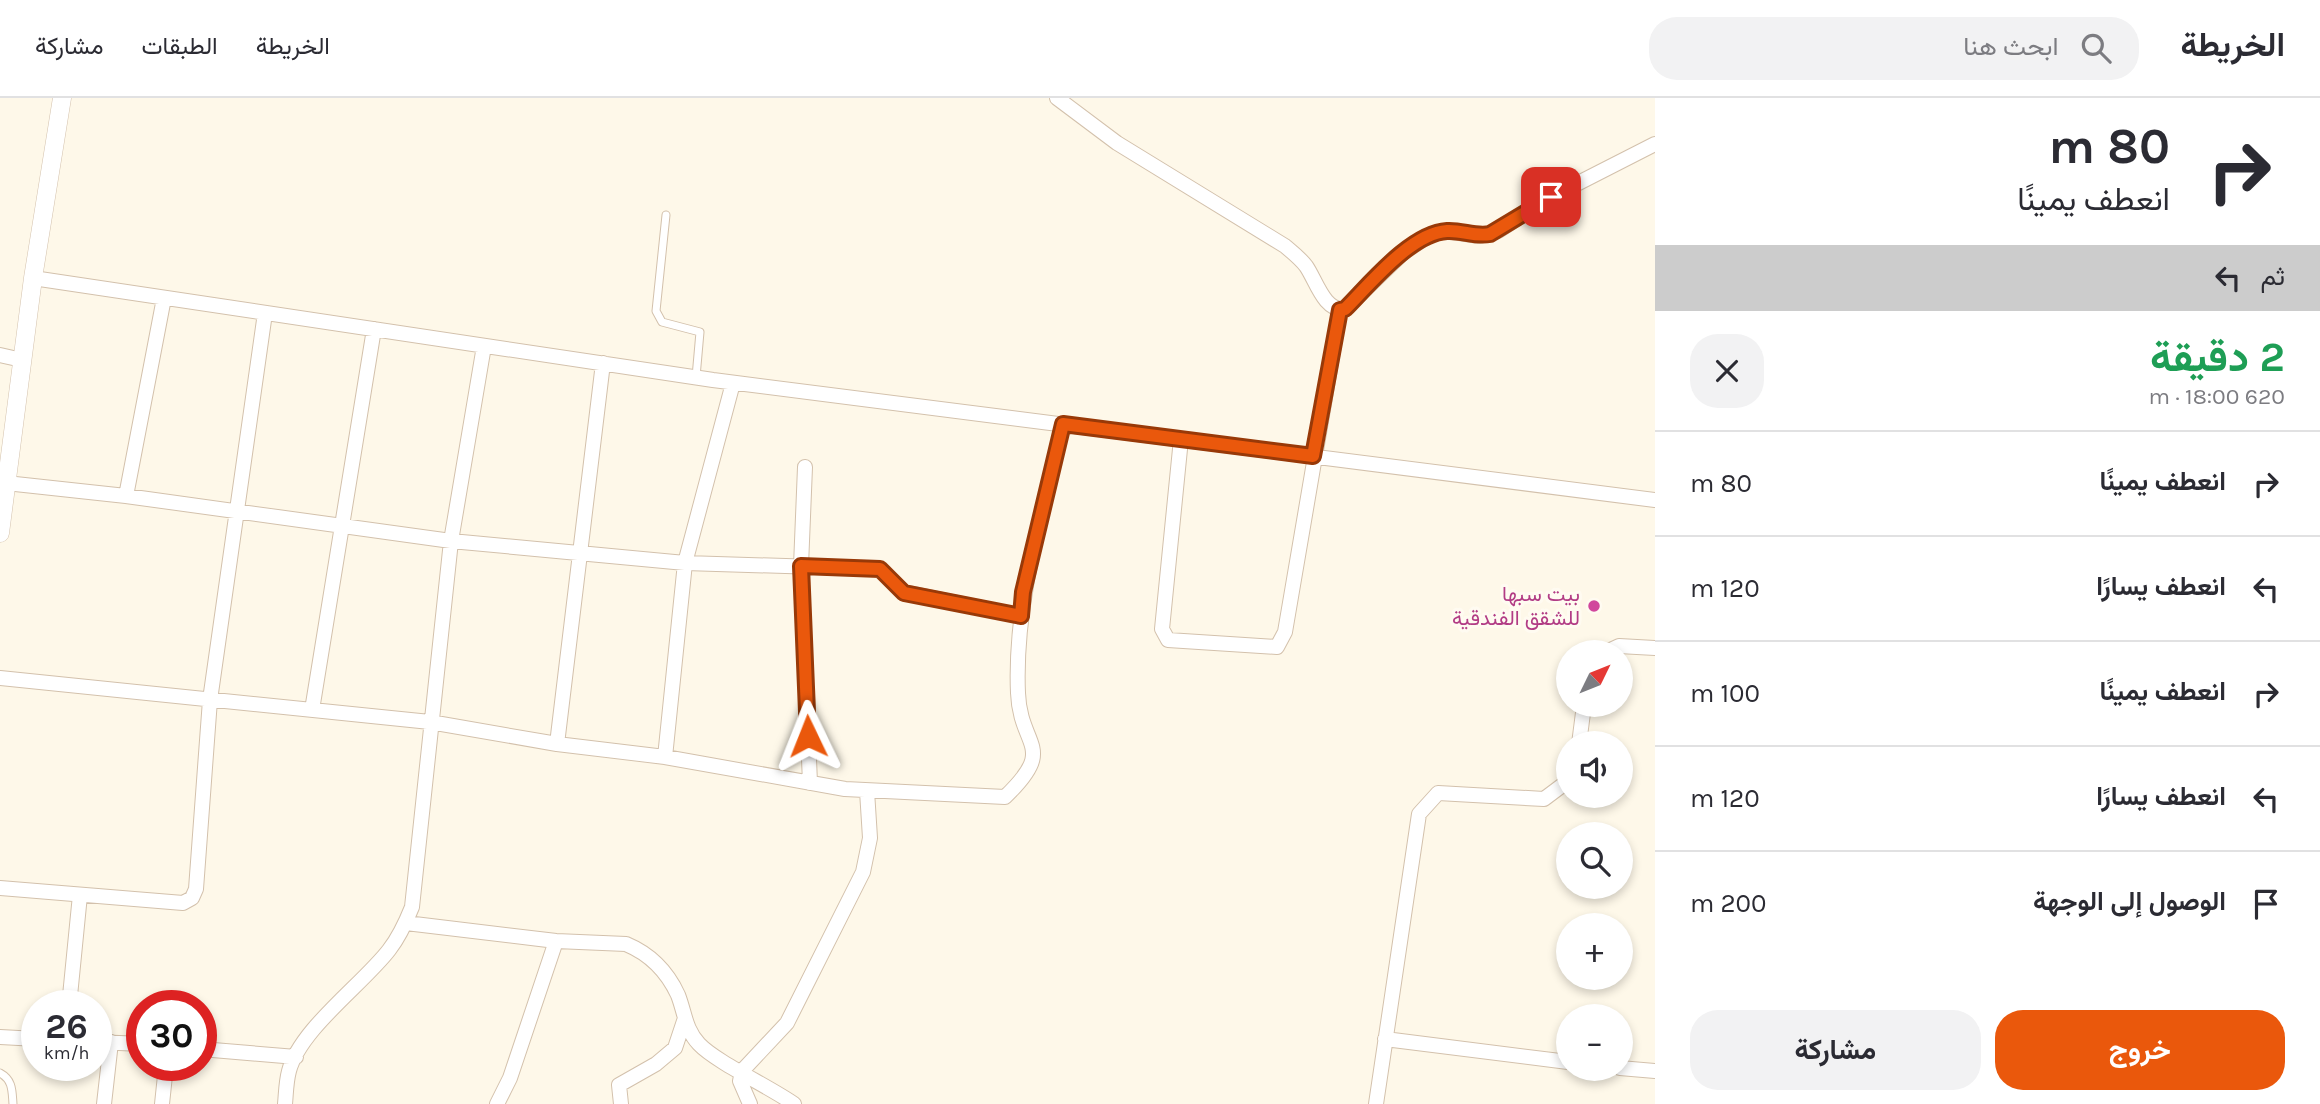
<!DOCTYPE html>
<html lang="ar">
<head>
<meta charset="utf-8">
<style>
  :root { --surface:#fff; --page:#f2f2f3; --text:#2b2b33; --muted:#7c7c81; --line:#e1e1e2; --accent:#ea580c }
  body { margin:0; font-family:Karla,Vazirmatn,sans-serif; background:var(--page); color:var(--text); direction:rtl; height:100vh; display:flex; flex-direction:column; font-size:26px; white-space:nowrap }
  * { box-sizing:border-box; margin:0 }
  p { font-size:23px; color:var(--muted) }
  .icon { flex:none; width:38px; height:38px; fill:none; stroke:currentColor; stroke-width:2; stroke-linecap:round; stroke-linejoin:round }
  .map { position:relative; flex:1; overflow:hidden; direction:ltr }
  .panel { display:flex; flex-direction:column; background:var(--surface); width:665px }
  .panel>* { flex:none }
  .top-card { background:#fff; color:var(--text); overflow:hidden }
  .needle { width:46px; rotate:47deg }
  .fabs { position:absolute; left:1556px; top:542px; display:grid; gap:14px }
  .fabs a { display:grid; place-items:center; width:77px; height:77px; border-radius:50%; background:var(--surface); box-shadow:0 4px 10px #0003; font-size:35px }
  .speed { position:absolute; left:21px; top:892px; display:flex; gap:14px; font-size:35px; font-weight:700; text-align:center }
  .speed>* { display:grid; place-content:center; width:91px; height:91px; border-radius:50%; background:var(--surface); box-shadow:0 4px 10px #0003; line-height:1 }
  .speed small { font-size:18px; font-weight:400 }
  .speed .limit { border:10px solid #d22; background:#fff; color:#111 }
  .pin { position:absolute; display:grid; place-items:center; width:60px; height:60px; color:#fff; margin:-30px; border-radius:14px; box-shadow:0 4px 10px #0006 }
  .me { position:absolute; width:77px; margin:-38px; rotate:358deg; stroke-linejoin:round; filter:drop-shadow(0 0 5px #0008) }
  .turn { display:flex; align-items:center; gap:24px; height:147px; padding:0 35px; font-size:32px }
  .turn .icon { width:91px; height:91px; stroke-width:2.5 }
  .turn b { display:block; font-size:49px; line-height:60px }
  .then { display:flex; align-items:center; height:66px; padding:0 35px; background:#0003; gap:14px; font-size:26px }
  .round { display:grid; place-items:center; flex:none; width:74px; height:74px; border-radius:28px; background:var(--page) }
  .summary { display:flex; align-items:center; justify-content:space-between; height:119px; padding:0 35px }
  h1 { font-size:42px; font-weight:700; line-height:52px; color:#1e9e55 }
  .cta { display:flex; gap:14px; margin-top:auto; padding:14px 35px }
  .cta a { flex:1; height:80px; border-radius:28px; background:var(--accent); color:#fff; font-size:28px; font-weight:700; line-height:80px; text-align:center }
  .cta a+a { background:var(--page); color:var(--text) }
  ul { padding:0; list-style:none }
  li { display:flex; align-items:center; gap:21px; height:105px; padding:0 35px; border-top:2px solid var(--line) }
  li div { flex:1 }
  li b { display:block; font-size:26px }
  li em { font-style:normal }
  header { display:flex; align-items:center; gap:42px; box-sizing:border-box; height:98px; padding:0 35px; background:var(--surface); border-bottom:2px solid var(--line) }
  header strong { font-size:33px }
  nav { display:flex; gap:38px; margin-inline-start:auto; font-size:24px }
  .search { width:490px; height:63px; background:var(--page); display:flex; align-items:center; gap:18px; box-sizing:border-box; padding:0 24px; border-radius:28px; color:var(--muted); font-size:26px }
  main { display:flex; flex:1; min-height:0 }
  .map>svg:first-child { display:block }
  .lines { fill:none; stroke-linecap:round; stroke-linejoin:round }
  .service-casing { stroke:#d3c1ac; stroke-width:9 }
  .minor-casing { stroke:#d3c1ac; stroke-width:16 }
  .tertiary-casing { stroke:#d3c1ac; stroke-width:19 }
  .service { stroke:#fff; stroke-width:7 }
  .minor { stroke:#fff; stroke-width:14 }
  .tertiary { stroke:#fff; stroke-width:18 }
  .route-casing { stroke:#983908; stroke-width:18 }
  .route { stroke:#ea580c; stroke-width:12 }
  .hotel-dot { fill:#d1479c; stroke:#fffbf1; stroke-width:2.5 }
  .labels { text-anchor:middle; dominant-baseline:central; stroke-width:6; stroke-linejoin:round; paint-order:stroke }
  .hotel-label { font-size:21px; fill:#b23c85; stroke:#fffbf1; text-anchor:end }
</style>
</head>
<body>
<header>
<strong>الخريطة</strong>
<div class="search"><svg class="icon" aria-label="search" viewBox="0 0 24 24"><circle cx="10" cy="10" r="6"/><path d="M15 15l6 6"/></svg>ابحث هنا</div>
<nav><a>الخريطة</a><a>الطبقات</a><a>مشاركة</a></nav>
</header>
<main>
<section class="panel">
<div class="top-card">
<div class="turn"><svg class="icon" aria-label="right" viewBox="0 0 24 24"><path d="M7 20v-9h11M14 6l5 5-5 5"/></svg><div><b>80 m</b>انعطف يمينًا</div></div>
<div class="then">ثم<svg class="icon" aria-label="left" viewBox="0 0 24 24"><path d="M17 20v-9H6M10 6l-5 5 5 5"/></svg></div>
</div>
<div class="summary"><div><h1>2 دقيقة</h1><p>620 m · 18:00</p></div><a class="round"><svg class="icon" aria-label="close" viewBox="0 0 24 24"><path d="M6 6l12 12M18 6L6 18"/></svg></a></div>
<ul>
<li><svg class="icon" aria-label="right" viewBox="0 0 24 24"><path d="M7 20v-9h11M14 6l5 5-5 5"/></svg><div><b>انعطف يمينًا</b></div><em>80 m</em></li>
<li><svg class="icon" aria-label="left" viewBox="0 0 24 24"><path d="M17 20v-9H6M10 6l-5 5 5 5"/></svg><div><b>انعطف يسارًا</b></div><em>120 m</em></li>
<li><svg class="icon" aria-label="right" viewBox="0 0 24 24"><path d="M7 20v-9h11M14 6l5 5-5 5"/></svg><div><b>انعطف يمينًا</b></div><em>100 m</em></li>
<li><svg class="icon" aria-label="left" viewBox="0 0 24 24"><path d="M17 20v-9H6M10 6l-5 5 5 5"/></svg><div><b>انعطف يسارًا</b></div><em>120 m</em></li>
<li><svg class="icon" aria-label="arrive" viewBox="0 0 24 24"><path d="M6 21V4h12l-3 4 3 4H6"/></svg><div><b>الوصول إلى الوجهة</b></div><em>200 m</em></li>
</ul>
<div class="cta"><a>خروج</a><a>مشاركة</a></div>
</section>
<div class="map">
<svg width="1655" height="1006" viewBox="0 0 1655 1006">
  <rect width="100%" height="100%" fill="#fef8e9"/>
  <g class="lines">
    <g class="service-casing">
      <path id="service" d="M666,117L656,213L662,224L700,234L696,279
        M0,975C13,982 12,993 13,1006"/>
    </g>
    <g class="minor-casing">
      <path id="minor" d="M1057,0L1117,45L1285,148C1292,154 1300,160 1306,168C1316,182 1324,214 1345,211L1403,155L1431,136L1446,133L1479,138L1498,133L1551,99L1655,46
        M33,180L713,282L1655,402
        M0,257L22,262
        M1181,341L1162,531L1168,542L1277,549L1285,534L1340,212
        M805,369L801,468L810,685
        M6,385L126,398L451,443L685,465L880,471L904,494L1021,518
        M126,398L164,200
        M1604,555L1619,548L1655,550
        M0,580L430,624L557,646L665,659L845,691L1005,699C1058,648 1020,650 1018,595C1014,503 1043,414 1063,326
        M312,612L374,231
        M557,646L603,265
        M1579,646L1584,607
        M665,659L685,465L733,285
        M0,790L183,805L192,800L196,791L210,602L265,215
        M406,825L556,843L626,846C650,856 667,873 678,897C685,915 685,931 699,946C716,964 770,989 794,1006
        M69,908L80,797
        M0,939L37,941
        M1385,941L1568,964
        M96,944L142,946
        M201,951L296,959
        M1620,970L1655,973
        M104,1006L111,944
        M162,1006L166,968
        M285,1006C286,996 286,984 289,973C300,931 363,886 389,852C400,838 406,824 412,809L451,443L484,248
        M497,1006L510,980L556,843
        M621,1006L619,987L656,966L675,950L684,923
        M750,1006L740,983L742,973L787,925L863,774L870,740L867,693
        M1376,1006L1419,716L1438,695L1544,701L1568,683"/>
    </g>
    <g class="tertiary-casing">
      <path id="tertiary" d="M0,435L33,180L62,0"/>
    </g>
    <use href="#service" class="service"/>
    <use href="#minor" class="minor"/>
    <use href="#tertiary" class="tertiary"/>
  </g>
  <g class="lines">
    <g class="route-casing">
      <path id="route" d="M808,638L801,468L880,471L904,495L1021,518L1023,494L1063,326L1313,358L1340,212L1345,211C1369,187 1411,135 1447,133C1462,132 1475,139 1490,136L1551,99"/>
    </g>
    <use href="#route" class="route"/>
  </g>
  <circle class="hotel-dot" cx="1594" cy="508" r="7"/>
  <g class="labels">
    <g class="hotel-label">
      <text x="1580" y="496">بيت سبها<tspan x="1580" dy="24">للشقق الفندقية</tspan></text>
    </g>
  </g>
</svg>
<div class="fabs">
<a><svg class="needle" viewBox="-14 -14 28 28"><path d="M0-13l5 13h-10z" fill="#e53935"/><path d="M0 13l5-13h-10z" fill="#7c7c81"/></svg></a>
<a><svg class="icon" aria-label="sound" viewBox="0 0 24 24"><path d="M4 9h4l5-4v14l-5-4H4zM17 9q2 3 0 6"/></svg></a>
<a><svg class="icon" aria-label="search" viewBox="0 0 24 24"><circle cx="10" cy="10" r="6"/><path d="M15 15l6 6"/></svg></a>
<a>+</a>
<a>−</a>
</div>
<div class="speed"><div>26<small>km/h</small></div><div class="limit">30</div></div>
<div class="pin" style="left:1551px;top:99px;background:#d93025"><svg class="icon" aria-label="arrive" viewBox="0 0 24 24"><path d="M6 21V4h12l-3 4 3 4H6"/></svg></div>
<svg class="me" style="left:808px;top:638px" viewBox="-20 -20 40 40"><path d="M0-17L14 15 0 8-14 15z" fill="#ea580c" stroke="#fff" stroke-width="4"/></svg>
</div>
</main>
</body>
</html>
